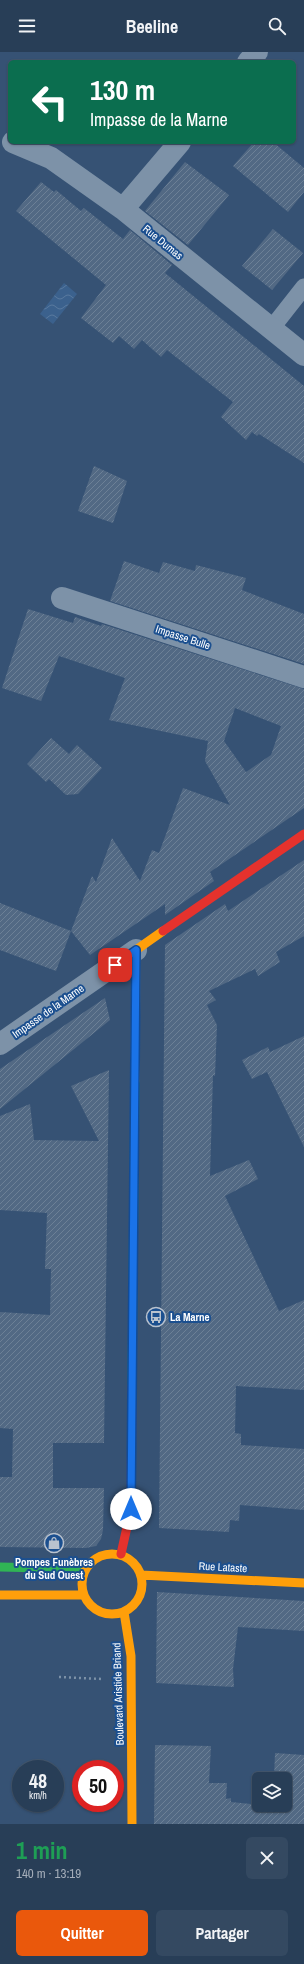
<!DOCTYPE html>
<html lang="fr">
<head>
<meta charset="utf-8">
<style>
  :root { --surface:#283e57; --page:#344961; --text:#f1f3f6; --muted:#a5aeba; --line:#44576d; --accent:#ea580c }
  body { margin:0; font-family:"Archivo Narrow",sans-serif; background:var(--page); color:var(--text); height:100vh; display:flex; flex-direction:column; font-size:15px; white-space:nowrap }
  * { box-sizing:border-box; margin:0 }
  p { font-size:13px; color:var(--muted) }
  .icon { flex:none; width:22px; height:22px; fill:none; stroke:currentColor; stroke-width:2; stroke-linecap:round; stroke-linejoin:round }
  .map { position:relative; height:1772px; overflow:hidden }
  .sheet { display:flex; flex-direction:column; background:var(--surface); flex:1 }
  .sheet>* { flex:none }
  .top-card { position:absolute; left:8px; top:8px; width:288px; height:84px; border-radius:6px; box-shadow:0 1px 3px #0004,0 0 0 1px var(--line); background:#0b6e4f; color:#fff; overflow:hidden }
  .fabs { position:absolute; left:252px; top:1720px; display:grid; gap:8px }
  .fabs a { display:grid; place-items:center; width:40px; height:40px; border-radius:6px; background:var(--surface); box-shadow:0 1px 3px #0004,0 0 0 1px var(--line); font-size:20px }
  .speed { position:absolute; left:12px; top:1708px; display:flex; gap:8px; font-size:20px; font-weight:700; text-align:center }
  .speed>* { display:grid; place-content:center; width:52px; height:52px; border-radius:50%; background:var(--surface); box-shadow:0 1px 3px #0004,0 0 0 1px var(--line); line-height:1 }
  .speed small { font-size:10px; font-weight:400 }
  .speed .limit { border:6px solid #d22; background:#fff; color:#111 }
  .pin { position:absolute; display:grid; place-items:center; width:34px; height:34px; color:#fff; margin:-17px; border-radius:8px; box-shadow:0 2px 6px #0006 }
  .me { position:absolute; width:44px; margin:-22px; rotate:0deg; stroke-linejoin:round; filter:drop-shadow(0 0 3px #0008) }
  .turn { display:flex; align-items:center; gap:14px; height:84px; padding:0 16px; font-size:18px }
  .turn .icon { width:52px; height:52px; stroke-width:2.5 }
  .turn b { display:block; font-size:28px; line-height:34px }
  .round { display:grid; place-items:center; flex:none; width:42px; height:42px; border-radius:6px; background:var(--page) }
  .head { display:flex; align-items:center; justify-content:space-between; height:68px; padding:0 16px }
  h1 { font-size:24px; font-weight:800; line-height:30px; color:#1e9e55 }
  .cta { display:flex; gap:8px; margin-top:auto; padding:8px 16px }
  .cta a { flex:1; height:46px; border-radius:6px; background:var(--accent); color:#fff; font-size:16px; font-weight:800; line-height:46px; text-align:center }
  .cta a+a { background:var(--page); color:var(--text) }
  header { display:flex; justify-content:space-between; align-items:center; height:52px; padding:0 16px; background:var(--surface); font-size:18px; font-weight:800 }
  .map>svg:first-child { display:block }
  .water { fill:url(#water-waves) }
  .building { fill:url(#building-hatch); fill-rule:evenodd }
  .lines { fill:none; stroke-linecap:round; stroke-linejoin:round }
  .path { stroke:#7d92a8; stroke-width:2.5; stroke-dasharray:2 3; stroke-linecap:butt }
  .lane { stroke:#7d92a8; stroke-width:17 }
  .street { stroke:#7d92a8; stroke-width:22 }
  .fast { stroke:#30b455; stroke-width:9 }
  .slow { stroke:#ff9f0a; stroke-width:9 }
  .jam { stroke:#e5322d; stroke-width:9 }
  .route-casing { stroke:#114b97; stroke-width:10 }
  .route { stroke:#1a73e8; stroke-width:7 }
  .labels { text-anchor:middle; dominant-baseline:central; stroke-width:4; stroke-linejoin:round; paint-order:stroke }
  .street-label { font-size:11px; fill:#fff; stroke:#1b4f8f }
  .poi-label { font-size:11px; font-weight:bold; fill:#fff; stroke:#1b4f8f; text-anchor:start }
</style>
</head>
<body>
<header><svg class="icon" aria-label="menu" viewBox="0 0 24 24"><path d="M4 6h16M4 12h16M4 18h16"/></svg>Beeline<svg class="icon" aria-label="search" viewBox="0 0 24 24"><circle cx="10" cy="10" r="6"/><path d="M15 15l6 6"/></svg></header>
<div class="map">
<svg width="304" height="1772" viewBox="0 0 304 1772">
  <defs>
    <pattern id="water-waves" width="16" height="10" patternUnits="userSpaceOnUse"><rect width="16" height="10" fill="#3b618d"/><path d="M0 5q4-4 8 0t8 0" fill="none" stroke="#58799e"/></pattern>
    <pattern id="building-hatch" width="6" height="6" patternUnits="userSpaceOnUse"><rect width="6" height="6" fill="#526984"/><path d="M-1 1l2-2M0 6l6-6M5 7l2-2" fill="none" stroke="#6c8096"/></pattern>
  </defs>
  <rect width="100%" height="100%" fill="#365274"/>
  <path class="water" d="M64,231L77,242L53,272L40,262Z"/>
  <path class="building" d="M254,90H273L304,116V140L288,160L233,114Z
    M185,110L229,143L188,193L145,159Z
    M41,130L54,140L56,138L81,159L84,156L123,187L130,178L172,213L165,221L304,334V411L259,382L257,384L252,380L246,388L221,365L233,350L167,298L161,305L142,288L134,297L119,284L113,291L81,266L106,233L16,159Z
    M273,177L303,201L272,238L242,214Z
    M94,414L127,429L113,471L78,459Z
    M124,509L159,521L163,510L195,519L196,513L246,526L242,538L304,562V612L110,549Z
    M28,557L73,571L75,565L101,574L102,572L304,637V756L210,820L214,829L165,863V852L90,903L71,879L92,824L96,830L112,786L140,829L152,798L159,801L183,736L230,753L205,709L208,689L109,668L125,626L59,604L41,649L2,636ZM235,656L281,674L271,703L246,720L224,689Z
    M51,686L69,702L77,693L102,716L78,742L66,743L49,727L46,730L27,712Z
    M304,808V884L276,900L280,910L258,924L255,917L209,939L216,948L207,953L217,973L215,1024L213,1023L210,1124L249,1108L258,1127L225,1144L279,1259L304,1248V1338L236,1334L235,1381L241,1382V1393L304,1397V1458L240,1453L239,1469L230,1468L229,1480L159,1476L165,893L225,852L228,859Z
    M0,851L71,879L56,919L0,898Z
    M105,946L110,968L0,1057V1017Z
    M304,984V1095L267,1020L252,1027L242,1008L268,995L270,1000Z
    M109,1018L104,1391H53V1436H104L103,1478L101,1487L96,1494L86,1496L0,1495V1425H12L13,1377L0,1376V1260L50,1263L51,1217H45L47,1161L0,1158V1064L30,1052L34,1088L99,1089L71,1034Z
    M157,1540L304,1549V1579L238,1575L233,1617L234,1635L156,1631Z
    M155,1693L211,1694L209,1731H227L226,1747L231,1746V1750L273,1754L285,1753V1727H274L275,1701L304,1703V1772H154Z"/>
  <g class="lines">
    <path class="path" d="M59,1625L102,1627"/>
    <path class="lane" d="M271,277L304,235"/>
    <path class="street" d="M248,10L257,0
      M13,90L51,106L123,157L304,303
      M123,157L180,90
      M62,546L304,625
      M0,992L136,898"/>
    <path class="fast" d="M132,1334L135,1029
      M0,1515L85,1517"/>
    <path class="slow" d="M135,1029L136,898L163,879
      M82 1532a30 30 0 1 1 60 0a30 30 0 1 1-60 0Z
      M141,1523L304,1531
      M0,1543H83
      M124,1560L131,1604L132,1772"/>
    <path class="jam" d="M163,879L304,782
      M121,1502L131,1457L132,1334"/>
  </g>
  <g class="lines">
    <g class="route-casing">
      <path id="route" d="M115,913L136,898L131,1457"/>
    </g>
    <use href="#route" class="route"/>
  </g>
  <defs>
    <g id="bus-ring" transform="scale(1)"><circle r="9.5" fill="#1b4f8f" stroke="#b9c2ce" stroke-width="1.5"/><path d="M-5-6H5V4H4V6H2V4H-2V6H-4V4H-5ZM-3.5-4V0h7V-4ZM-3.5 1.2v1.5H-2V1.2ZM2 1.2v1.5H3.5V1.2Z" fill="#b9c2ce"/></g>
    <g id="shop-ring" transform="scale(1)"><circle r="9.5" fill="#1b4f8f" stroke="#b9c2ce" stroke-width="1.5"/><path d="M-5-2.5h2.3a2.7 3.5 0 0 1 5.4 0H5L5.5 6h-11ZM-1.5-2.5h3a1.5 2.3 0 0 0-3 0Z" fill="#b9c2ce"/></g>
  </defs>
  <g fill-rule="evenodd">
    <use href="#bus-ring" x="156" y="1265"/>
    <use href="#shop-ring" x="54" y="1491"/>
  </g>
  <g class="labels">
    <g class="street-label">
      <text transform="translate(163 190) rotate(39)">Rue Dumas</text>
      <text transform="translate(183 585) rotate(18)">Impasse Bulle</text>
      <text transform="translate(48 959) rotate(-35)">Impasse de la Marne</text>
      <text transform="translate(223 1515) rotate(3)">Rue Lataste</text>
      <text transform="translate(118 1642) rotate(-92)">Boulevard Aristide Briand</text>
    </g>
    <g class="poi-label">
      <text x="170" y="1265">La Marne</text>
      <text x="54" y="1510" text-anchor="middle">Pompes Funèbres<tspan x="54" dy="13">du Sud Ouest</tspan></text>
    </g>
  </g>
</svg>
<div class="fabs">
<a><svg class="icon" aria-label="layers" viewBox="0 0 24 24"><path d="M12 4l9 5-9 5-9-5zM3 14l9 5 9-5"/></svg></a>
</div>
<div class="speed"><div>48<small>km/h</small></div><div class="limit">50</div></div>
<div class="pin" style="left:115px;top:913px;background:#d93025"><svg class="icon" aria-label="arrive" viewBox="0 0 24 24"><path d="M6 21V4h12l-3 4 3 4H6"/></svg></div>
<svg class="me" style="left:131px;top:1457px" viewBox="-20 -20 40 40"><circle r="19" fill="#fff"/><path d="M0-13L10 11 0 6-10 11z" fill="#1a73e8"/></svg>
<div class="top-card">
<div class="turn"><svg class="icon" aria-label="left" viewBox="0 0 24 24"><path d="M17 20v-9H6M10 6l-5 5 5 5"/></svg><div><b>130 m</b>Impasse de la Marne</div></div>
</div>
</div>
<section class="sheet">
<div class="head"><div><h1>1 min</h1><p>140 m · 13:19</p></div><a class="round"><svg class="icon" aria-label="close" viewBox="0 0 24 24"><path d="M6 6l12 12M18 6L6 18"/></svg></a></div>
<div class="cta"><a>Quitter</a><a>Partager</a></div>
</section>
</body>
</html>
